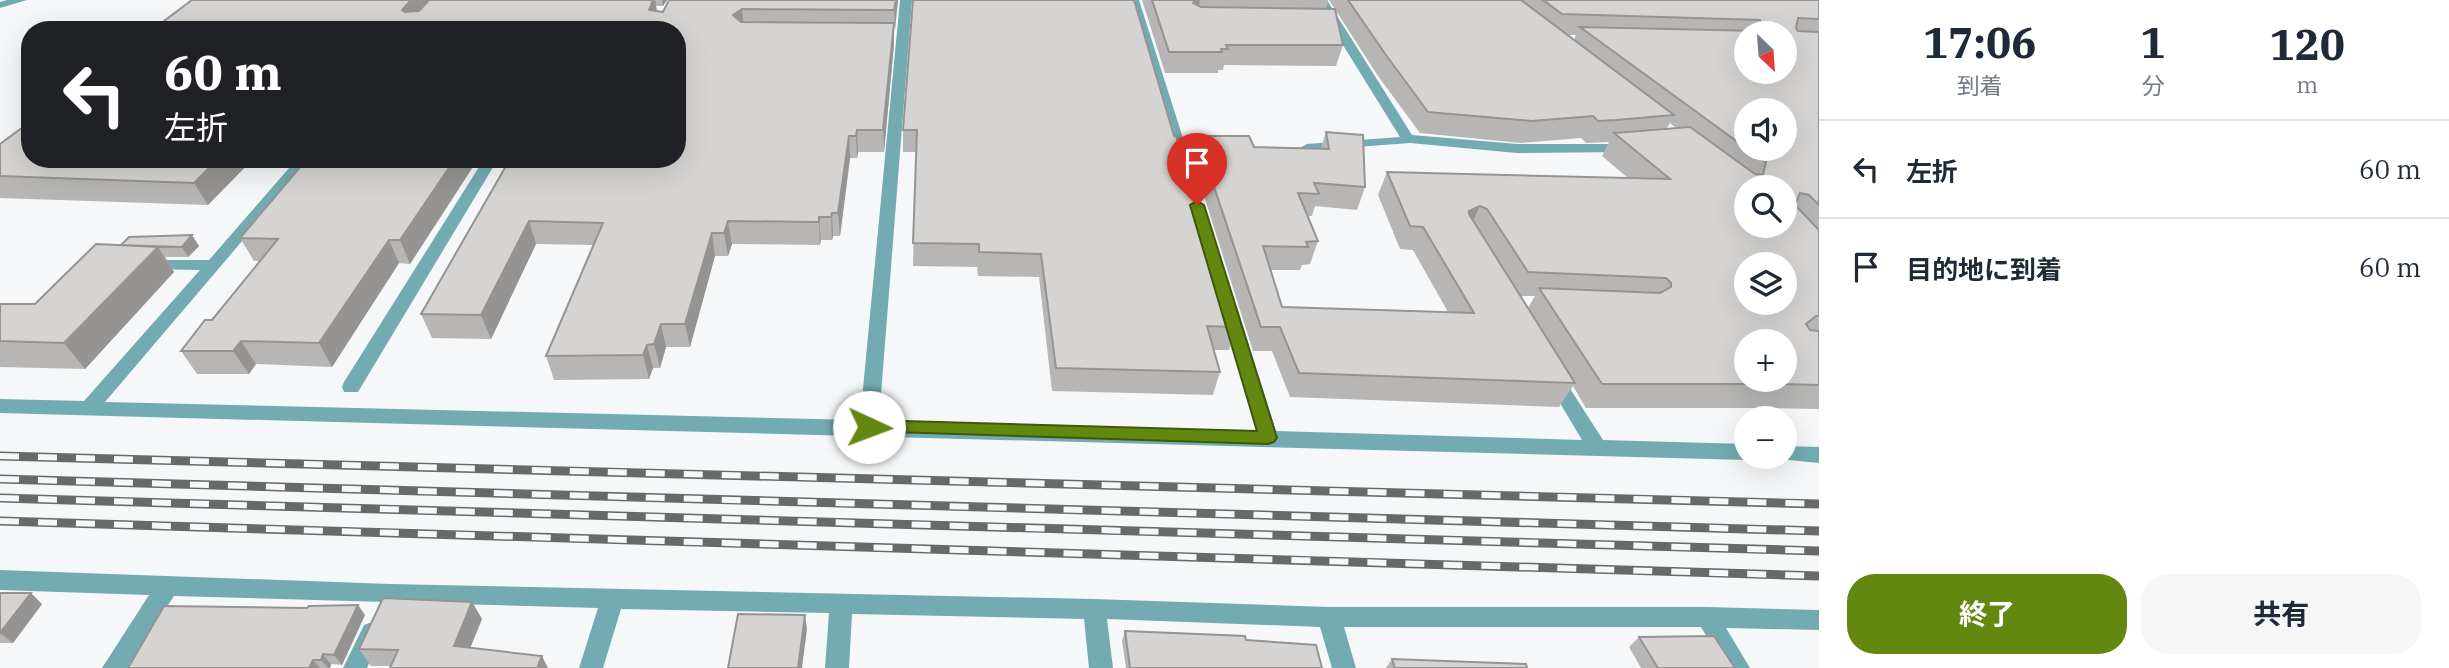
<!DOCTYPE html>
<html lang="ja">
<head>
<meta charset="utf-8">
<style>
  :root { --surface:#fff; --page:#f6f6f7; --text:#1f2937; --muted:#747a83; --line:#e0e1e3; --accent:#62880f }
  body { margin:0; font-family:"IBM Plex Serif","Noto Sans JP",serif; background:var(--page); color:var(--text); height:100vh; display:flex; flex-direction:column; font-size:26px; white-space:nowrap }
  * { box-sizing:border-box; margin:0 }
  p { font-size:23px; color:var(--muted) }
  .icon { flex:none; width:38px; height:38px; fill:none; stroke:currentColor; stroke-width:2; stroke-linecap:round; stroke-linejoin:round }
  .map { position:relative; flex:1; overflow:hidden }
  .side { display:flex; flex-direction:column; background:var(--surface); width:630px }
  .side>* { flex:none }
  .hud { position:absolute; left:21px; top:21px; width:665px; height:147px; border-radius:28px; box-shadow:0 7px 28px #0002; background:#202124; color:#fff; overflow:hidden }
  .needle { width:46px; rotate:155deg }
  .tools { position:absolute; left:1734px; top:21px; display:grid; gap:14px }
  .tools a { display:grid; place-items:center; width:63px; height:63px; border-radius:50%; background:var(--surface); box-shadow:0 7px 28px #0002; font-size:35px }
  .pin { position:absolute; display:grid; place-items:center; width:60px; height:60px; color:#fff; margin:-72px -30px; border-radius:50% 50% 50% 0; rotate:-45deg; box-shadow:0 0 7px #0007 }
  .pin .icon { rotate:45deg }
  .me { position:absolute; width:77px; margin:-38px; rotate:92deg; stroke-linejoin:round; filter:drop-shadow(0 0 5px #0008) }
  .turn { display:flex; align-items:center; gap:24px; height:147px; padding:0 28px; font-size:32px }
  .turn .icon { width:91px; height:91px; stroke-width:2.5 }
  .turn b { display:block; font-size:49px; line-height:60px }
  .eta { display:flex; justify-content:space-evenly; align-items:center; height:119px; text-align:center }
  .eta b { font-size:42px; font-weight:700; line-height:49px }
  .primary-button { display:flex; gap:14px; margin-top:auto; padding:14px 28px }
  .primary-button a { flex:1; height:80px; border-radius:28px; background:var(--accent); color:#fff; font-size:28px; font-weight:700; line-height:80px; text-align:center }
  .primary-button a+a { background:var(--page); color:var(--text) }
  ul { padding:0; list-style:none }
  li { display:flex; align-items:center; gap:21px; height:98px; padding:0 28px; border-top:2px solid var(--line) }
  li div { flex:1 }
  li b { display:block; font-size:26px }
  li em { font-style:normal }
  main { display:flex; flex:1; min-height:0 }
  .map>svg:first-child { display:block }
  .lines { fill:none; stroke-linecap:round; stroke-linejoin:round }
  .minor { fill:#72acb2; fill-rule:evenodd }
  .rail-casing { stroke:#686969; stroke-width:9 }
  .rail { stroke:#f6f7f9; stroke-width:6; stroke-dasharray:19; stroke-linecap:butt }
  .wall { fill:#b7b6b5; fill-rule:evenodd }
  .shaded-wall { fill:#959493 }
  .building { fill:#d5d4d2; stroke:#959493; stroke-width:2; fill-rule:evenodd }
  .route { fill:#62880f; stroke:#40580a; stroke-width:2 }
</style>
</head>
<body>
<main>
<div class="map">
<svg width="1819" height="668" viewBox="0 0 1819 668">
  <rect width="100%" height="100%" fill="#f6f7f9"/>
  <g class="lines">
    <path class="minor" d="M7,0H27L0,8V2Z
      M900,0H912L879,420L1256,431L1221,307L1229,301L1237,307L1276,431L1582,440L1545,378L1548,373H1560L1603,440L1746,444V457H1753L1746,460L0,413V399L84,401L200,270L147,269L139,264L141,260H209L297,159H312L105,402L860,420Z
      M1127,0H1139L1189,157L1187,160L1182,161L1175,157Z
      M1315,0H1327L1412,135L1517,144H1628L1635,148L1628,152L1517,153L1410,143L1302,151L1300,148L1307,144L1400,137Z
      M484,159H498L358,392H344L342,387L344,382Z
      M1785,446L1819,447V463L1778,459L1777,457H1785Z
      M0,570L390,584L1094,599L1329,607H1707L1819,610V630L1726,628L1750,668H1725L1701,627H1344L1356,668H1332L1320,627L1107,619L1113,668H1089L1084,619L852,614L849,668H825L829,613L621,609L603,668H579L598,608L174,596L127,668H102L149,595L0,590Z
      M372,622L380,625L384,632L367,668H343L364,625Z"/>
    <g class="rail-casing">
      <path id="rail" d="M0,456L1819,504
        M0,479L1819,531
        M0,498L1819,551
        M0,521L1819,576"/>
    </g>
    <use href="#rail" class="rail"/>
  </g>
  <path class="wall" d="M192,0H667L663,6H656L657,11L663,12L669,0H898L894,30V44L884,152H858L857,158H850L840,236H833L832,240H821L820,245L732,244L728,256H715L690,347H666L660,368H653L649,379L554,380L546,356L593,245L536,244L491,339L432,338L421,314L510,159H677V30Z
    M1142,0H1328L1326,9L1343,45L1336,66L1224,65L1223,70H1218V73H1165Z
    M1329,0H1819V409L1763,408H1586L1573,386L1559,407L1290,397L1272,351H1253L1192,158L1197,136L1254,147L1321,148L1326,132L1365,187L1357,210L1315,206L1312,216H1308L1318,241L1310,264L1302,265L1300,270H1270L1282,307L1448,312L1413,250L1400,249L1378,195L1387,172L1628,178L1602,156L1609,142L1586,143L1581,138L1521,143L1420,133L1378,76ZM1568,35H1576L1574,40ZM1670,123L1676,128L1666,129ZM1520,296H1535L1528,308Z
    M903,130L1174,136L1236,327L1229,350H1214L1220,372L1213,395L1052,391L1039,277L978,276L977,267L913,266L916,152H903Z
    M0,144L30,159H253L208,205L0,198Z
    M307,159H478L410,264L399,263L332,367L256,364L249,374H197L181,351L212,320L260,261H254L240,238Z
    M121,245L199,246L188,257H165L174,272L85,369L0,367V304H35Z
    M0,593L42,604L13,643H0Z
    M472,602L482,619L470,648L391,666H371L359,649Z
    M365,615L342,665L331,664L330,668H128Z
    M1125,631L1322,668H1126L1122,641Z
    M1639,637L1735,668H1641L1629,647Z
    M1392,659L1527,668H1386Z"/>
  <path class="shaded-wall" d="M411,0H436L410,30L402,10Z
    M653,0H655L658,18L649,10Z
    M662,0H667L663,6Z
    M896,0H898L895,30L894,10Z
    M1196,0H1200L1197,16L1193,3Z
    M742,9L744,29L733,15Z
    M894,23V44L884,152L883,130Z
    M857,130L858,152L857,158L856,136Z
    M849,136L850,158L840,236L838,213Z
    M218,159H253L208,205L194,183Z
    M455,159H478L410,264L400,240Z
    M1480,206L1469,229L1459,234L1469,211Z
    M832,213L833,236L832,240L831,217Z
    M819,217L821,240L820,245L819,222Z
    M529,221L536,244L491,339L481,315Z
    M728,221L732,244L728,256L724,233Z
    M712,233L715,256L690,347L685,324Z
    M192,235L199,246L188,257L182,247Z
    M389,240L399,263L332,367L319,343Z
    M158,247L174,272L85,369L64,343Z
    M661,324L666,347L660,368L654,344Z
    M241,341L256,364L249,374L233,351Z
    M647,345L653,368L649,379L643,355Z
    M31,593L42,604L13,643L0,633Z
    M472,602L482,619L464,663L454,646Z
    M358,605L365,615L342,665L334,655Z
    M805,615L807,629L802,668H798Z
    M323,654L331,664L330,668H328L321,660Z
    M542,656L548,668H537Z
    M313,660L320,668H309Z"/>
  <path class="building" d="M192,0H411L402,10L405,12L419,11L429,0H653L649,10L663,12L669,0H896L894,10L742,9L733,15L741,22L894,23L883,130H857L856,136H849L838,213H832L831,217H819V222L728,221L724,233H712L685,324H661L654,344L647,345L643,355L546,356L603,223L529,221L481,315L421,314L510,159H677V30H152Z
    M913,0H1134L1174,136H1176L1236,327L1207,326L1220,372L1056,368L1041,254L979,252V244L913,243L917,130H903Z
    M1152,0H1196L1193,3L1201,7L1335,9L1343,45H1226L1228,49H1221L1222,52H1169Z
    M1348,0H1521L1674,115L1616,120L1598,121L1593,116L1532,121L1428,112L1386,55Z
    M1543,0H1819V19L1798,18L1796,28L1798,31L1819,32V205L1809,195L1800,193L1795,205L1819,230V316H1816L1806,324L1810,330L1819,331V385L1783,384H1602L1539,288L1660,293L1671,287V283L1666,278L1528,272L1487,209L1480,206L1469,211V214L1575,383L1299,373L1280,327H1261L1197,136H1249L1254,147L1329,149L1326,132L1363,135L1365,187L1314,183L1319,194L1298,193L1318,241L1306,242L1308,247L1263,246L1282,307L1474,313L1423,227L1410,226L1387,172L1670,179L1614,133L1690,127L1755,174L1763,175L1766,162L1747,149H1785V110H1746V148L1580,27L1759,31L1761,28L1760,20L1562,14ZM1746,33H1785V72H1746ZM1746,187H1785V226H1746ZM1746,264H1785V303H1746ZM1746,341H1785V380H1746Z
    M30,122V159H218L194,183L0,176V144Z
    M307,159L410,160L411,159H455L400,240H389L319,343L241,341L233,351H181L205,320H212L278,239L240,238Z
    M192,235L182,247L121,245L129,237Z
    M96,244L158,247L64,343L0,341V304H35Z
    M0,593H31L0,633Z
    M383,598L472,602L454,646L542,656L537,668H390L398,650L359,649Z
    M358,605L334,655L323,654L321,660H313L309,668H128L164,606L307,608L309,606Z
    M738,614L805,615L798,668H728Z
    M1125,631L1245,636L1246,640L1316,645L1322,668H1130Z
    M1714,636L1735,668H1658L1639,637Z
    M1392,659L1526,664L1527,668H1395Z"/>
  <path class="route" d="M1197,201L1204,205L1277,438L1274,442L1268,444L863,431L860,427L863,422L869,420L1257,431L1190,205Z"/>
</svg>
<div class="tools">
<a><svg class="needle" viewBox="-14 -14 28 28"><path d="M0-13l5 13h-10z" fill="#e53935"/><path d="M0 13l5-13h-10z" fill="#747a83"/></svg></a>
<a><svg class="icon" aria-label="sound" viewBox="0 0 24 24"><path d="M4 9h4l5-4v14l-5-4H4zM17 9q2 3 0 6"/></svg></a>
<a><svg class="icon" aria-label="search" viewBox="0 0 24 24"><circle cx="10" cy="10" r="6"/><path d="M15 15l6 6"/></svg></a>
<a><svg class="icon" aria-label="layers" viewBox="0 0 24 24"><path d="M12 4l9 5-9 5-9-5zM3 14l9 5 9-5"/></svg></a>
<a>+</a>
<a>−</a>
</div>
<div class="pin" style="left:1197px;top:205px;background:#d93025"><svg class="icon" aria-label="arrive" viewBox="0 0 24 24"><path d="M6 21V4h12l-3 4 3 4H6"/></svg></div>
<svg class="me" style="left:869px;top:427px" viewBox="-20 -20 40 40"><circle r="19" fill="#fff"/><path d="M0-13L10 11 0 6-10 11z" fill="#62880f"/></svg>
<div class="hud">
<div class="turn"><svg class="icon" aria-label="left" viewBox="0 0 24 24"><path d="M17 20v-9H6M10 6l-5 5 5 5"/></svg><div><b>60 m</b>左折</div></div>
</div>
</div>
<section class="side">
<div class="eta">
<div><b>17:06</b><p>到着</p></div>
<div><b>1</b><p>分</p></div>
<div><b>120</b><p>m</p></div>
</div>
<ul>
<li><svg class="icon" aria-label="left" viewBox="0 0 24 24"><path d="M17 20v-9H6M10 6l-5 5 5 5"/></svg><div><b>左折</b></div><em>60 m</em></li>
<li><svg class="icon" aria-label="arrive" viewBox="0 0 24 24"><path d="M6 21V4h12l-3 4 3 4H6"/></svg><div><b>目的地に到着</b></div><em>60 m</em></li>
</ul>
<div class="primary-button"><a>終了</a><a>共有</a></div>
</section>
</main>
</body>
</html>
